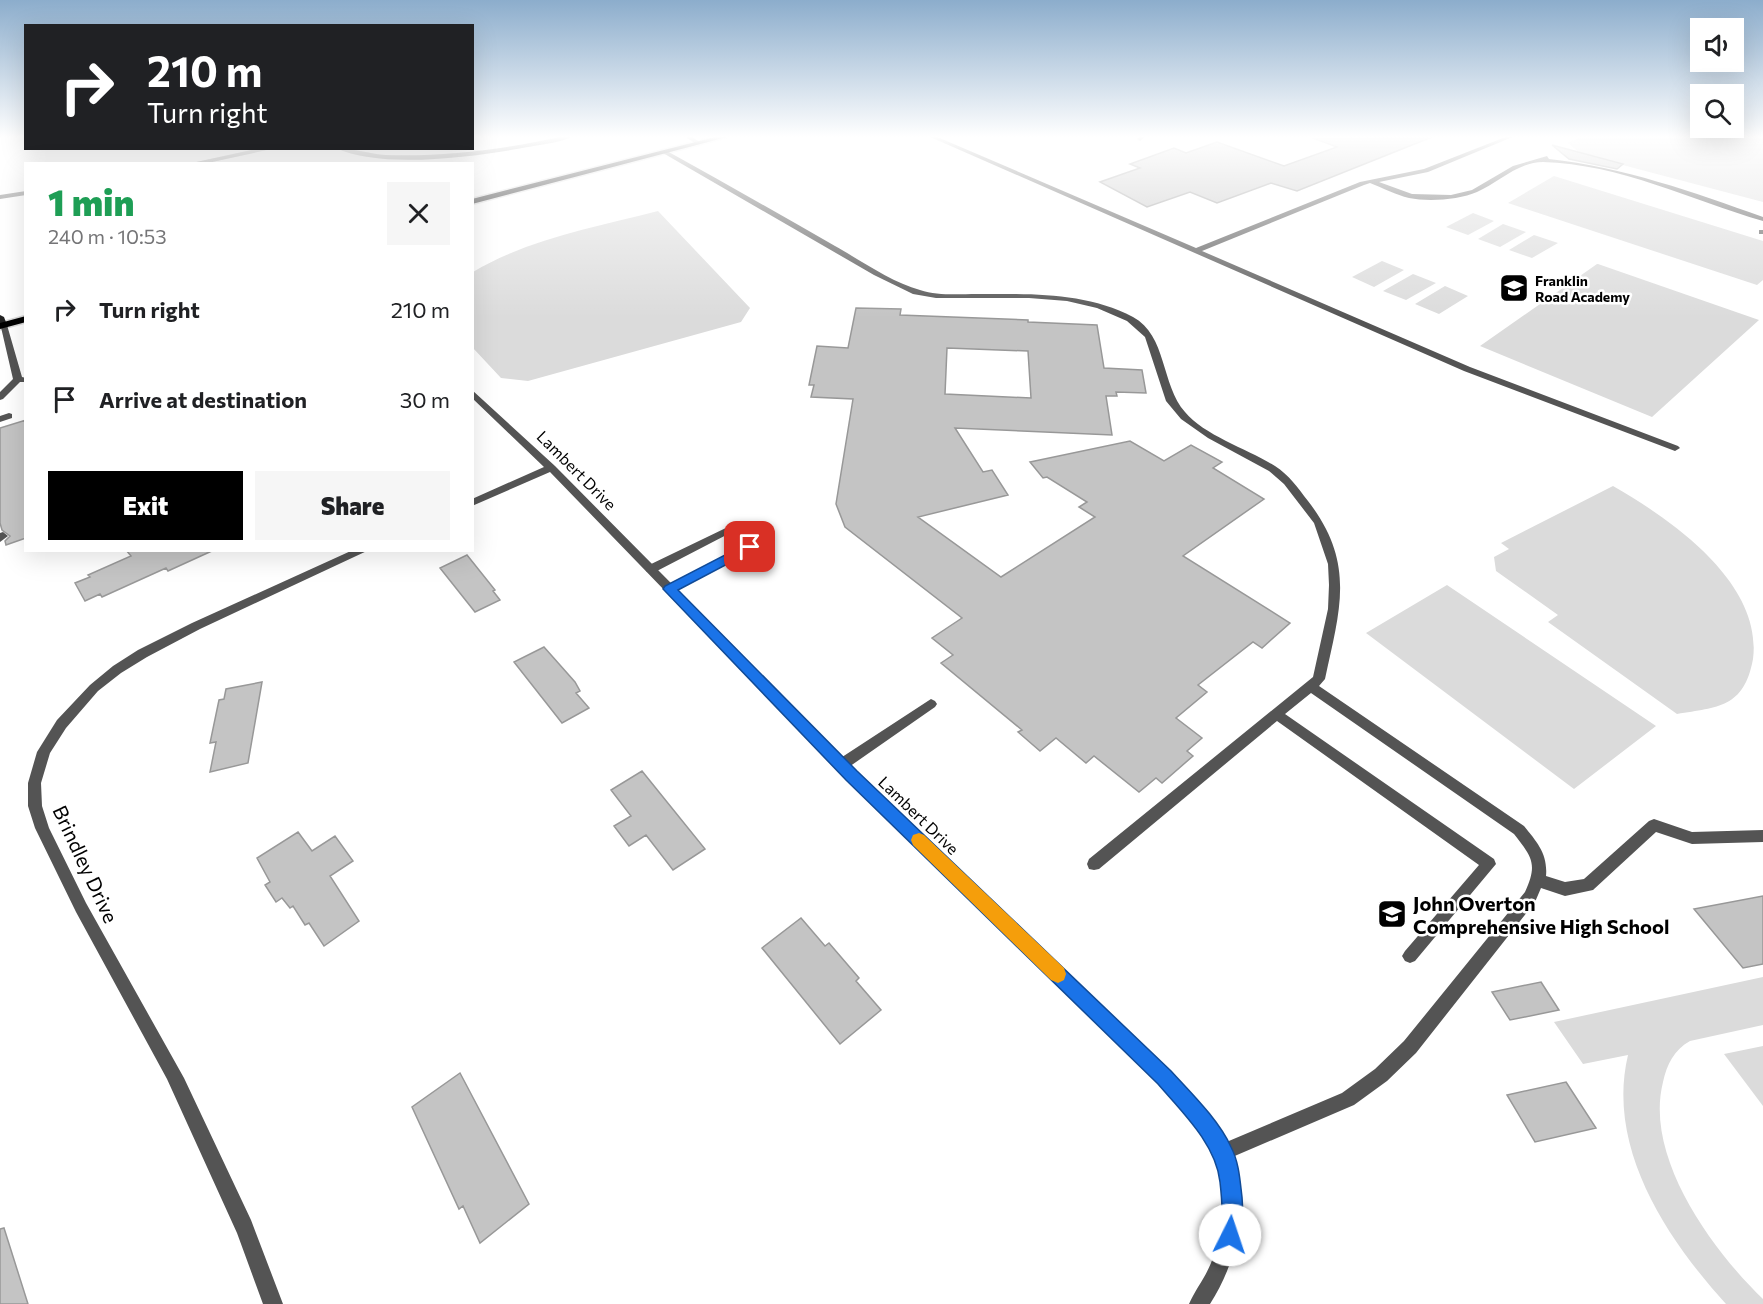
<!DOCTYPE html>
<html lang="en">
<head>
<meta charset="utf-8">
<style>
  :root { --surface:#fff; --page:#f6f6f6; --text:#202124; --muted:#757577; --accent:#000 }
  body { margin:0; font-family:Commissioner,sans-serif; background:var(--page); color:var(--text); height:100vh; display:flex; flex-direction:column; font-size:22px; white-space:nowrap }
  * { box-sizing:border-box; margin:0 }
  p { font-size:20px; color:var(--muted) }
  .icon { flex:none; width:33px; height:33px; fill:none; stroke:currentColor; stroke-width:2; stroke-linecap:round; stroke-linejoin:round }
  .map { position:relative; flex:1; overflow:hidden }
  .side { position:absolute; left:24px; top:162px; width:450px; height:390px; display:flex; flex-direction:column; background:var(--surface); border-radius:0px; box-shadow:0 6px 24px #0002 }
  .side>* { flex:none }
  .top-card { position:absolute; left:24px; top:24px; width:450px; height:126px; border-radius:0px; box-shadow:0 6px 24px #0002; background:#202124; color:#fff; overflow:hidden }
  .fabs { position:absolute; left:1690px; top:18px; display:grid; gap:12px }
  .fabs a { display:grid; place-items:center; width:54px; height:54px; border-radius:0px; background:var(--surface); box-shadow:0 6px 24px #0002; font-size:30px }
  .pin { position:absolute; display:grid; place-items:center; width:51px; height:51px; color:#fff; margin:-26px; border-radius:12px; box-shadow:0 3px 9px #0006 }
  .me { position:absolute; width:66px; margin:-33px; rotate:4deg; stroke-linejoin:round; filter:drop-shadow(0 0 4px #0008) }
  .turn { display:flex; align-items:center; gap:21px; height:126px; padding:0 24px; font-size:27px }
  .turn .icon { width:78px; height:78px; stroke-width:2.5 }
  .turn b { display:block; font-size:42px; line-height:51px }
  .round { display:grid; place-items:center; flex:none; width:63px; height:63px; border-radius:0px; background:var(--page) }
  .headline { display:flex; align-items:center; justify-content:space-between; height:102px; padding:0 24px }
  h1 { font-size:36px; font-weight:800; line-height:45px; color:#1e9e55 }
  .action { display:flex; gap:12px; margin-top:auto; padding:12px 24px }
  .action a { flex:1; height:69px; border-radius:0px; background:var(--accent); color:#fff; font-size:24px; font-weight:800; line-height:69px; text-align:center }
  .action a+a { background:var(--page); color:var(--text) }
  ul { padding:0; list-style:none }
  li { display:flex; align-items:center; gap:18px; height:90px; padding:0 24px }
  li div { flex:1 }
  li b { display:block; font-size:22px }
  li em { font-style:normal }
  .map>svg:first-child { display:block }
  .green { fill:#dbdbdb }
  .building { fill:#c4c4c4; stroke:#989898; stroke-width:1.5; fill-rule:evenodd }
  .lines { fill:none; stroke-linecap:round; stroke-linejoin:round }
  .primary-casing { stroke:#dbdbdb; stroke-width:3 }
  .lane { fill:#545454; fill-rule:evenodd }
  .street { fill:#545454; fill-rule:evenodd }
  .secondary { fill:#212121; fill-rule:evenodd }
  .primary { fill:#000; fill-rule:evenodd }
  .route { fill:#1a73e8; stroke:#114b97; stroke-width:1.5 }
  .slow { fill:#f59e0b }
  .labels { text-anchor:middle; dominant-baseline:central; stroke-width:5; stroke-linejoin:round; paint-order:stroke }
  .far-poi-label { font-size:14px; font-weight:bold; fill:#000; stroke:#fff; text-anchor:start }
  .street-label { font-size:16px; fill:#000; stroke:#fff }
  .near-street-label { font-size:20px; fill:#000; stroke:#fff }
  .near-poi-label { font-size:20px; font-weight:bold; fill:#000; stroke:#fff; text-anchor:start }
</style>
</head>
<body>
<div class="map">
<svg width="1763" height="1304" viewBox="0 0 1763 1304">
  <rect width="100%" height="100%" fill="#fff"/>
  <path class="green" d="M1583,136H1763V202L1581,154L1568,143Z
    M1554,176L1763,241V280L1757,285L1508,203Z
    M658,211L750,308L741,322L528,381L501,378L473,348V272C528,239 596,227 658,211Z
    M1473,213L1494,221L1468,235L1446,227Z
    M1503,224L1526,232L1500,247L1478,239Z
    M1534,235L1558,243L1532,258L1509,250Z
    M1382,261L1404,270L1374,287L1352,277Z
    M1597,264H1598L1759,320L1652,417L1480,346Z
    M1413,274L1436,283L1406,300L1383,291Z
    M1445,286L1468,296L1439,314L1415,304Z
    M1613,486C1669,518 1763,582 1753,659C1744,708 1718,707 1677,714L1548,622L1558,615L1496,571L1494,557L1509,549L1501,543Z
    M1447,585L1656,726L1574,789L1366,633Z
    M1763,977V1025L1690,1041C1674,1050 1667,1064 1663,1082C1644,1157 1712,1250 1763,1299V1304H1726C1666,1238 1606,1147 1628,1055L1583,1064L1554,1022Z
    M1763,1046V1106L1724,1054Z"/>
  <path class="building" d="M1313,136L1432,137L1297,191L1271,183L1217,203L1190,192L1147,207L1100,182L1140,168L1130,164L1174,148L1186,153L1217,142L1284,166L1337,147L1313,138Z
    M1552,145L1623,164L1617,169L1569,159Z
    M856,308L901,309L900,315L1028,320V322L1097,325L1104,368L1142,370L1146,393L1116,392L1117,396H1106L1112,435L955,428L983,472L992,470L1008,495L918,517L1001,577L1095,517L1079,507L1087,502L1047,477L1043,478L1030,462L1130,441L1164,461L1191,445L1222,462L1213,468L1264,499L1183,556L1290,623L1262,648L1253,642L1198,685L1207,692L1176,718L1202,738L1187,751L1193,756L1162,783L1156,778L1139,792L1094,756L1086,763L1056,738L1040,751L1018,732L1022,730L941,663L953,655L932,638L962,618L845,527L836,504L853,399L811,397L814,385H809L817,346L848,348ZM947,348L1028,351L1031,398L945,394Z
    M26,420V538L6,545L5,541L10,536L2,530L0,523V428Z
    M126,550H214L168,571L166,568L102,597L100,594L85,601L75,583L90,577L88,575L131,556Z
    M467,555L495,590L493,591L500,600L475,612L440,568Z
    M544,647L575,682L580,691L576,693L589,708L562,723L514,662Z
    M262,682L248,763L210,772L216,742L210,743L219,700L224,699L226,689Z
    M642,771L705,849L673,870L646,835L629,846L614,826L631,816L611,790Z
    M298,832L312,851L335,836L353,861L330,876L359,921L324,946L309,923L305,925L293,906L290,908L282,898L276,902L265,885L270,882L257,858Z
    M1763,896V964L1743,968L1694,909Z
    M801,918L825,946L829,943L859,978L856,981L881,1010L840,1044L762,948Z
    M1541,982L1559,1010L1510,1020L1492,992Z
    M460,1073L529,1204L480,1243L463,1206L459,1209L412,1107Z
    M1566,1082L1596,1128L1535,1142L1507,1095Z
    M4,1228L28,1304H0V1229Z"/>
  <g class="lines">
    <g class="primary-casing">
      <path id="primary" d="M719,136H731L472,204V199Z
        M26,316V322L0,329V323Z"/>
    </g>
    <path class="lane" d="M564,136H573C561,143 543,144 528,147C479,156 382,170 336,148C353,148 369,154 386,155C445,157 507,149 564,136Z
      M684,136H691L701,143L696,144Z
      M928,136H935L1196,248L1360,182L1424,169L1508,136H1515L1428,172L1379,182L1412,194L1451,195L1472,190L1513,166L1547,156L1549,159C1623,167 1693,192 1763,217V221C1691,200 1620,164 1543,162C1518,162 1498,183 1477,192C1459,200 1428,202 1409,198C1396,195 1383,188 1370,183L1364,185L1202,251L1470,367L1678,446L1680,448L1675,451L1464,371Z
      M1140,136H1146L1140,141L1137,139Z
      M261,148H276L203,164H187Z
      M663,151H667C723,182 779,214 835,246C860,260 893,283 920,290C938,296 959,294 977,294C1030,294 1085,292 1133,317C1167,335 1161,385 1185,412C1205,436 1248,449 1275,466C1289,475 1298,488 1308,501C1356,563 1340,609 1325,679L1319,686L1524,826C1537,842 1548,854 1546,876L1565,882L1584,879L1649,821L1654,819L1692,832L1763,830V842L1692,844L1656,832L1593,890L1565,896L1541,888L1535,902L1416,1053L1387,1081L1354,1105L1223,1161L1217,1158L1214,1152L1217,1146L1342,1093L1375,1069L1404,1041L1525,892C1538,864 1532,857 1514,834L1311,693L1285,714L1494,859L1496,864L1415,961L1410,963L1405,961L1402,956L1405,951L1479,865L1277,721L1099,869L1094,870L1089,869L1087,864L1089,859L1313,677L1328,609L1329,585L1328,564L1314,523L1284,484L1269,471L1208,438L1181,419L1166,401L1145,337L1127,321L1097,308L1067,301L1029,298H936L913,294L874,275L663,153Z
      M26,191V195L0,199V195Z
      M1759,230H1763V234H1759Z
      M0,323L7,325L22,377L26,378V382H20L3,399L0,400V392L13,379Z
      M9,413L12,414V418L0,422V416Z
      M730,526L734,527L735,529L734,531L655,572H647L645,569L647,566Z
      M3,532L8,536L0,542V533Z
      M750,543L754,544L755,547L754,550L674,592H666L664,589L666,586Z
      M931,699L935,701L937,704L935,707L846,769L841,770L836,769L834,765L836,761Z"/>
    <path class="street" d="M472,390L555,466L857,771L1170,1071C1190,1093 1213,1116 1227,1142C1255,1191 1239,1259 1210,1304H1189C1195,1290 1205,1278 1211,1263C1222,1235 1229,1184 1215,1155C1202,1128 1178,1105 1158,1083L847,779L550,472L472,506V499L544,467L472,398Z
      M353,550H369L200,629L147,657L121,673L98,691L66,728L50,753L41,783L42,806L49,828L86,903L184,1078L251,1220L283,1304H263L237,1233L167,1079L76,912L35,828L28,806V783L37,752L57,720L90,685L113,666L138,650L192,623Z"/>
    <path class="secondary" d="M0,315L4,317L7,325L6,327H0Z"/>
    <use href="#primary" class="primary"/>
  </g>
  <linearGradient id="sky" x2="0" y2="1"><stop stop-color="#8cadcc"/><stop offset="0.43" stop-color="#fff"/><stop offset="1" stop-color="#fff" stop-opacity="0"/></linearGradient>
  <rect width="1763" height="318" fill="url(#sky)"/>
  <path class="route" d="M750,542L754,544L756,547L754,550L678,590L857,771L1171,1071C1191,1093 1219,1120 1231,1147C1239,1162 1240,1181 1242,1197C1243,1212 1244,1228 1238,1243L1230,1246L1223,1243C1218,1232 1222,1222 1222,1210C1222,1201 1221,1191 1220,1182C1216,1144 1182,1112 1158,1084L846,780L663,589L665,586Z"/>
  <path class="slow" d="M919,833L924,835L1064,968L1066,974L1064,980L1058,983L1051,980L913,845L911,840L913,835Z"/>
  <defs>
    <g id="school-square" transform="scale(1.5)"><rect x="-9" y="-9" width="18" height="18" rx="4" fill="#000" stroke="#fff"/><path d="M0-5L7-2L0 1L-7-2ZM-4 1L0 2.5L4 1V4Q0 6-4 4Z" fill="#fff"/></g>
  </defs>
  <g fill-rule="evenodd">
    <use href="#school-square" x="1514" y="288"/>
    <use href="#school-square" x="1392" y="914"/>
  </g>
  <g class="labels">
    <g class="far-poi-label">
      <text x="1535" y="280">Franklin<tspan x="1535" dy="16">Road Academy</tspan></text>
    </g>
    <g class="street-label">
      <text transform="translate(577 470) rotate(45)">Lambert Drive</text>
      <text transform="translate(919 815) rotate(44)">Lambert Drive</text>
    </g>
    <g class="near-street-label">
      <text transform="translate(86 864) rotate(65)">Brindley Drive</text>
    </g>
    <g class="near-poi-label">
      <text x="1413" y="903">John Overton<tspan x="1413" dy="23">Comprehensive High School</tspan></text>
    </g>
  </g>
</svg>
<div class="fabs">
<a><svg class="icon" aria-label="sound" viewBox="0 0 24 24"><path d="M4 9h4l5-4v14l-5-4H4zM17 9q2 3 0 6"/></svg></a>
<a><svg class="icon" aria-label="search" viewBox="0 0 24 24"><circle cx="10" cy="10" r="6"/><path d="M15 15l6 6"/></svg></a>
</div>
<div class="pin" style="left:750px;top:547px;background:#d93025"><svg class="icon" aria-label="arrive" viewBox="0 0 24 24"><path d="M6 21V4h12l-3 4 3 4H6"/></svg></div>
<svg class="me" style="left:1230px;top:1235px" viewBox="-20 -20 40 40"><circle r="19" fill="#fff"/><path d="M0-13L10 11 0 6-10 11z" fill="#1a73e8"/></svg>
<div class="top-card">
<div class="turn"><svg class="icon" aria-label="right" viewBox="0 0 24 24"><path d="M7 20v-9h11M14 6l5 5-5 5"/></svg><div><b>210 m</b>Turn right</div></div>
</div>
<section class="side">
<div class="headline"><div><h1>1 min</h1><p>240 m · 10:53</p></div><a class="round"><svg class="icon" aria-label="close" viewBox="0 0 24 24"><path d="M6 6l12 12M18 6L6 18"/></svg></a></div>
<ul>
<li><svg class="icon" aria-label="right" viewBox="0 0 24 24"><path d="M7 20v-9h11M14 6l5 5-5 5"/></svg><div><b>Turn right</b></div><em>210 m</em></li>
<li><svg class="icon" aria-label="arrive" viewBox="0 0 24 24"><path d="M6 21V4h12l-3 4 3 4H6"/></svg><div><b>Arrive at destination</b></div><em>30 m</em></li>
</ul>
<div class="action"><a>Exit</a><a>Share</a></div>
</section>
</div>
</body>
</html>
